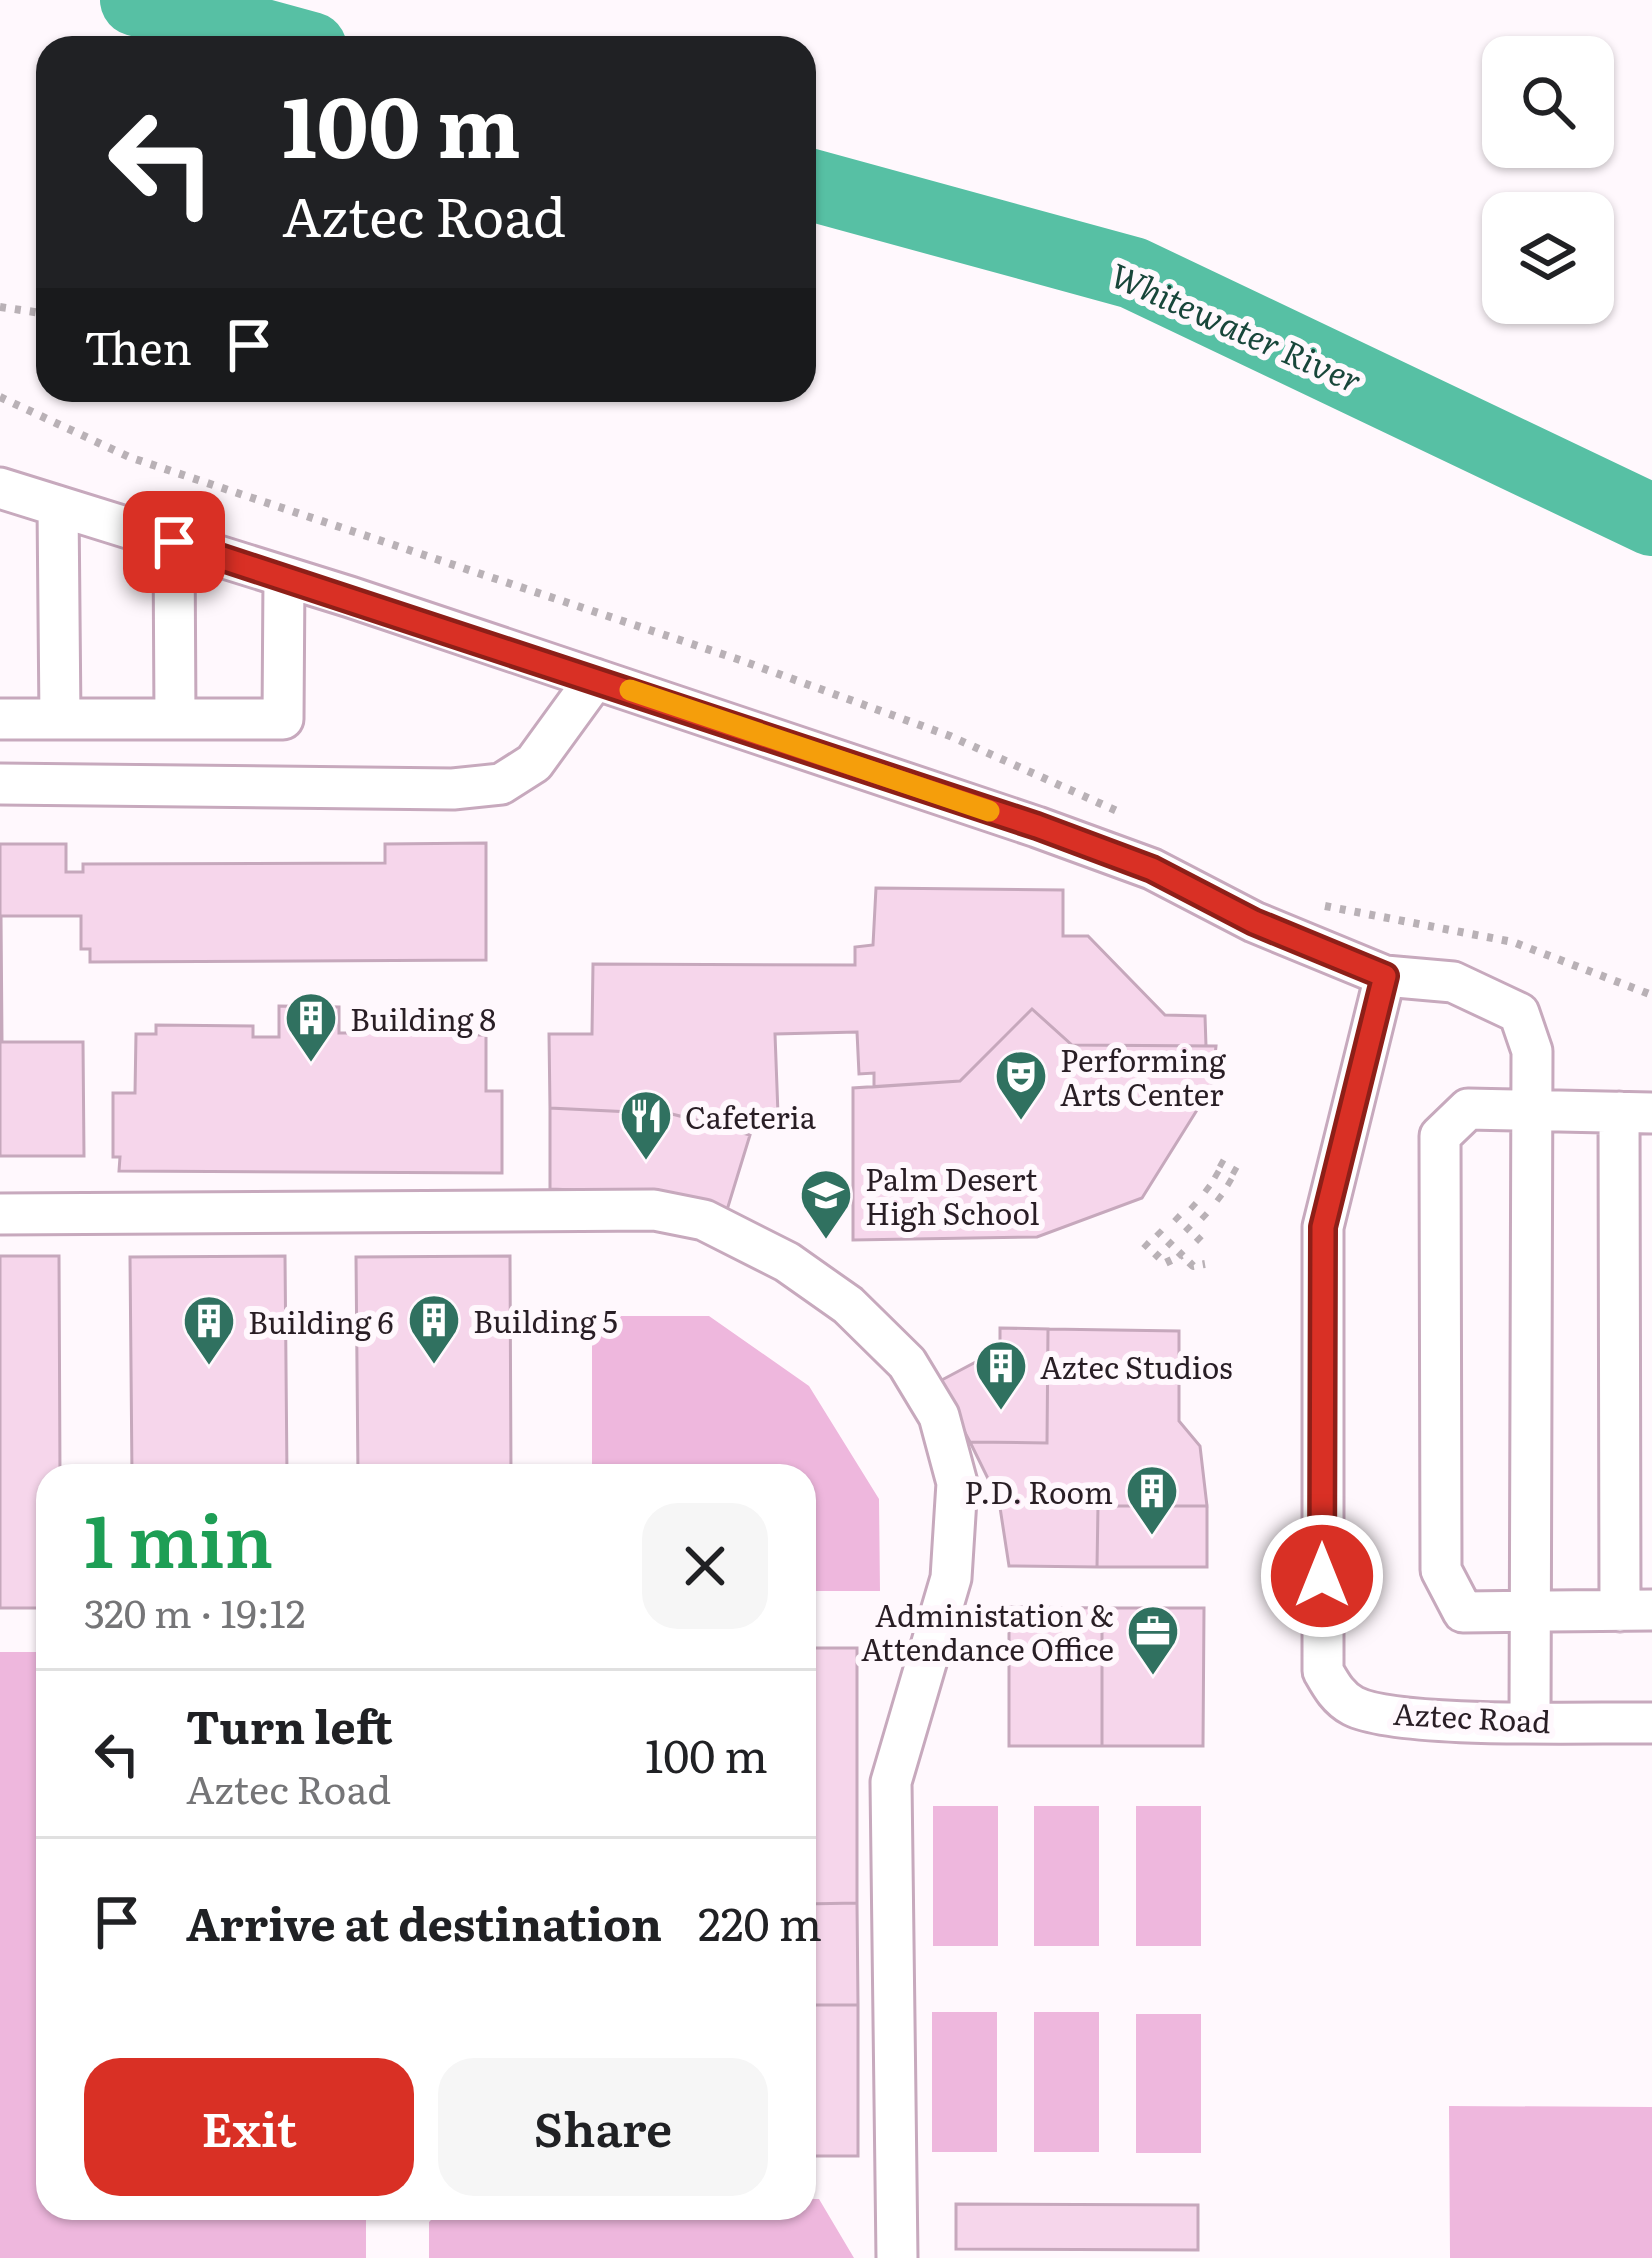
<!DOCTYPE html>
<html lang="en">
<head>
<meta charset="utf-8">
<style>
  :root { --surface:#fff; --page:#f6f6f6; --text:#202124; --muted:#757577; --line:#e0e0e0; --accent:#d93025 }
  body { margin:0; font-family:Literata,serif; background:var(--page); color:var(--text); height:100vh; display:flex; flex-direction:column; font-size:45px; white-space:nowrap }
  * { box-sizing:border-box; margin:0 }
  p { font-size:39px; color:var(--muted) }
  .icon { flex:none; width:66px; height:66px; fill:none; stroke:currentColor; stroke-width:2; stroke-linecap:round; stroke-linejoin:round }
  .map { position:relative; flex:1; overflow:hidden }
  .details { position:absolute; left:36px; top:1464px; width:780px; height:756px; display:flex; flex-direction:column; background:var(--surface); border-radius:36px; box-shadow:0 3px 9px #0004 }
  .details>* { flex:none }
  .hud { position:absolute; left:36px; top:36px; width:780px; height:366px; border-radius:36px; box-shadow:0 3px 9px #0004; background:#202124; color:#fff; overflow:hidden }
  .tools { position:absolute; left:1482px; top:36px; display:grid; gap:24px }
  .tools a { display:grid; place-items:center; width:132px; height:132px; border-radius:24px; background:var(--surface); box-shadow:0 3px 9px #0004; font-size:60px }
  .pin { position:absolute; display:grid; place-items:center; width:102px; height:102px; color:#fff; margin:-51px; border-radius:24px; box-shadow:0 6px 18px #0006 }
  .me { position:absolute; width:132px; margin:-66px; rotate:0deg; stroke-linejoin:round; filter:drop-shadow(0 0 9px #0008) }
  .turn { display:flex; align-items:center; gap:42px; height:252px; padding:0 48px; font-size:54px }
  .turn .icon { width:156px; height:156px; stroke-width:2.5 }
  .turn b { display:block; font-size:84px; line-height:102px }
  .then { display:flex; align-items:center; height:114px; padding:0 48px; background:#0003; gap:24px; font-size:45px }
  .round { display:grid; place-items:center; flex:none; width:126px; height:126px; border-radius:36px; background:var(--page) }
  .head { display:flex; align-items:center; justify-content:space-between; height:204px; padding:0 48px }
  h1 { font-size:72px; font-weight:600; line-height:90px; color:#1e9e55 }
  .action { display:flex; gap:24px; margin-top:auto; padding:24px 48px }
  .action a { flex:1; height:138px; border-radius:36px; background:var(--accent); color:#fff; font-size:48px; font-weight:600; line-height:138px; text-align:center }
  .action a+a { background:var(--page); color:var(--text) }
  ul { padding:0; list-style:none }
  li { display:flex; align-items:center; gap:36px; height:168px; padding:0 48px; border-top:3px solid var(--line) }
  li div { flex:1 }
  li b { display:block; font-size:45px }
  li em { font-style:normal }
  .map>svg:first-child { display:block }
  .green { fill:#eeb7dd }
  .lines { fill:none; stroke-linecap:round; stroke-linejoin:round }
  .river { stroke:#57c0a4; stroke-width:72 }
  .building { fill:#f6d6eb; stroke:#c6a8bc; stroke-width:3 }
  .minor-casing { stroke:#c7a9bd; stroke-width:45 }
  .path { stroke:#b9b1b6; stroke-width:8; stroke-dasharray:6 9; stroke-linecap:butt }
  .minor { stroke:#fff; stroke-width:39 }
  .route-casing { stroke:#8d1f18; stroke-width:30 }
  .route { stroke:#d93025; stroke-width:21 }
  .slow { stroke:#f59e0b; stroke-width:21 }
  .labels { text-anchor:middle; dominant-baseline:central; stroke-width:12; stroke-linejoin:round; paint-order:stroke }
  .poi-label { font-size:30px; fill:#291e25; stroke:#fff8fd; text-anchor:start }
  .street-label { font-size:30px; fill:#291e25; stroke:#fff8fd }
  .water-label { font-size:33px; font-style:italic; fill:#18463a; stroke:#fff8fd }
</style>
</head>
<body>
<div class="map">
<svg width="1652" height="2258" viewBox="0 0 1652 2258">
  <rect width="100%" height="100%" fill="#fff8fd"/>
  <path class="green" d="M592,1316H709L809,1386L879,1499L880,1591H804V1476H592Z
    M0,1652H48V2208H366V2258H0Z
    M933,1806H998V1946H933Z
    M1034,1806H1099V1946H1034Z
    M1136,1806H1201V1946H1136Z
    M932,2012H997V2152H932Z
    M1034,2012H1099V2152H1034Z
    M1136,2014H1201V2153H1136Z
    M1449,2106L1652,2107V2258H1450Z
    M804,2199H819L854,2258H429V2222L443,2208H804Z"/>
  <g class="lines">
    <path class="river" d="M136,0L311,48
      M804,183L1133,273L1652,520"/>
  </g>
  <path class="building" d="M486,843V960L90,962V949H81V916H1L2,1042H83L84,1156H0V844H66V872H83V864L385,863V844Z
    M876,888L1063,890V936H1088L1165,1015L1205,1016L1206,1046L1072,1045L1032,1009L960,1081L874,1087V1073L859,1074L857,1032L775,1034L778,1114H735L729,1128L672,1114L550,1108L549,1034H592L593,964L855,965V947L873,945Z
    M279,1006L339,1007V1033H353V1025L446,1026V1035H486V1091H502V1173L119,1171L120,1157H113V1093H135L136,1034H156V1025L253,1026V1037H279Z
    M1032,1009L1072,1045L1216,1046L1212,1086L1142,1198L1037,1237L853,1240V1088L960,1081Z
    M550,1108L672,1114L750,1135L727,1210L652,1193L550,1189Z
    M0,1256H59L60,1476H48V1608H0Z
    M285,1256L287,1476H132L130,1257Z
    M510,1256L511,1476H358L356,1257Z
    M1000,1328L1048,1329L1047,1443L970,1442L938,1382L1000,1349Z
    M1048,1329L1179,1331V1421L1200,1446L1207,1506H1098L1097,1567L1009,1566L999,1501L970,1442L1047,1443Z
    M1098,1506H1207V1567H1097Z
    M1009,1607L1102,1608V1746H1009Z
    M1102,1608H1204L1203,1746H1102Z
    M804,1648H857V1903L804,1904Z
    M857,1903L858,2005H804V1904Z
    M804,2005H858V2156H804Z
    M956,2204L1198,2205V2250L956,2249Z"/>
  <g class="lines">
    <g class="minor-casing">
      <path id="minor" d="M0,488L350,597L1037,827L1152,869L1254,922L1385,976L1323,1227V1671C1331,1685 1338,1698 1353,1706C1398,1729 1591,1722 1652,1723
        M58,506L60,719
        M174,542L175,719
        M0,719H283L284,577
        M0,784L453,789L501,784L534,763L595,679
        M1385,976L1453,982L1519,1013L1532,1051L1530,1720
        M1619,1112L1620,1611
        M1652,1113L1468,1109L1440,1136L1441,1570L1463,1612L1652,1610
        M0,1214L654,1210L704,1220L787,1262L848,1305L907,1363L939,1416L957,1483L951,1578L891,1782L897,2258"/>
    </g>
    <path class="path" d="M0,307L48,314
      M0,397L129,457L740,660L950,736L1117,811
      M1325,906L1513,942L1652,995
      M1219,1162L1244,1176
      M1214,1173L1236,1186
      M1205,1187L1225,1202
      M1191,1204L1213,1224
      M1175,1216L1205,1245
      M1157,1231L1193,1266L1205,1264
      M1144,1243L1165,1263L1182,1255"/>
    <use href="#minor" class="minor"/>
  </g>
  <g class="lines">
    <g class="route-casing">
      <path id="route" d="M174,542L1037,826L1152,869L1254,922L1385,976L1323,1227L1322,1576"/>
    </g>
    <use href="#route" class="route"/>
    <path class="slow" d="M630,690L989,811"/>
  </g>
  <defs>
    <g id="building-pin" transform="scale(2.7)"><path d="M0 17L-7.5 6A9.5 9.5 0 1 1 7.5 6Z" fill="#307160" stroke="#fff8fd"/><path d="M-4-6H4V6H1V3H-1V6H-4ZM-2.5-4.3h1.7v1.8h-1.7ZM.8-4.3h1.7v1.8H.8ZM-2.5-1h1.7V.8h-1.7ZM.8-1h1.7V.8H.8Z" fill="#fff"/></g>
    <g id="theatre-pin" transform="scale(2.7)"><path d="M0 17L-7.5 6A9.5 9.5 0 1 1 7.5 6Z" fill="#307160" stroke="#fff8fd"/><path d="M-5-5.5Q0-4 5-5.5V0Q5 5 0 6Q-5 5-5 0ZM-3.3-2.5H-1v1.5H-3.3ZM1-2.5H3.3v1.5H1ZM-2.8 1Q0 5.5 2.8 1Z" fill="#fff"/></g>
    <g id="restaurant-pin" transform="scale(2.7)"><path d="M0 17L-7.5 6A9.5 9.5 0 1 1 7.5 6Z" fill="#307160" stroke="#fff8fd"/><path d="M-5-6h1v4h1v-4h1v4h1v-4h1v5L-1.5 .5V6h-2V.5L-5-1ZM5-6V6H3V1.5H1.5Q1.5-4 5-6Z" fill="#fff"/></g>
    <g id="school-pin" transform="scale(2.7)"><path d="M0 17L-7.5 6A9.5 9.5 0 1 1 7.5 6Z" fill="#307160" stroke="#fff8fd"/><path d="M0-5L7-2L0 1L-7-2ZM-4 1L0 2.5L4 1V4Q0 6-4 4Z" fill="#fff"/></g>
    <g id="office-pin" transform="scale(2.7)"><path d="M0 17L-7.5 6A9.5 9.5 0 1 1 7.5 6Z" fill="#307160" stroke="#fff8fd"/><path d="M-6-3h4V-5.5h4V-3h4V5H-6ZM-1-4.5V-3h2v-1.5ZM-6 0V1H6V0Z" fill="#fff"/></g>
  </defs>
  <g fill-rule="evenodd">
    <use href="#building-pin" x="311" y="1018"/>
    <use href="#theatre-pin" x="1021" y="1076"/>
    <use href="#restaurant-pin" x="646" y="1116"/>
    <use href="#school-pin" x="826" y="1195"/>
    <use href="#building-pin" x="434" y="1320"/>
    <use href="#building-pin" x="209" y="1321"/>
    <use href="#building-pin" x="1001" y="1366"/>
    <use href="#building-pin" x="1152" y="1491"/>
    <use href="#office-pin" x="1153" y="1631"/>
  </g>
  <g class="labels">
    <g class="poi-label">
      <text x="350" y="1018">Building 8</text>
      <text x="1060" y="1059">Performing<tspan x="1060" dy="34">Arts Center</tspan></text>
      <text x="685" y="1116">Cafeteria</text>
      <text x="865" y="1178">Palm Desert<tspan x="865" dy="34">High School</tspan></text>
      <text x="473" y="1320">Building 5</text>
      <text x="248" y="1321">Building 6</text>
      <text x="1040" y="1366">Aztec Studios</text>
      <text x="1113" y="1491" text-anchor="end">P.D. Room</text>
      <text x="1114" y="1614" text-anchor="end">Administation &amp;<tspan x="1114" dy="34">Attendance Office</tspan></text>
    </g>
    <g class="street-label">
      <text transform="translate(1472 1716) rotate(3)">Aztec Road</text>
    </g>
    <g class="water-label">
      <text transform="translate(1237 326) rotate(24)">Whitewater River</text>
    </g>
  </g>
</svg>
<div class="tools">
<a><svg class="icon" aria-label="search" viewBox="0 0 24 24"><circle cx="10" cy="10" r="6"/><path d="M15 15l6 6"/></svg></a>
<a><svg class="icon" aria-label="layers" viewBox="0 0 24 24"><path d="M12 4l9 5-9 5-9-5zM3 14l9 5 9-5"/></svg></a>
</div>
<div class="pin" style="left:174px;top:542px;background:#d93025"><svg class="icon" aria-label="arrive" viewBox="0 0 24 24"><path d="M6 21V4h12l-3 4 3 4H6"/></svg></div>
<svg class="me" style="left:1322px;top:1576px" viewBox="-20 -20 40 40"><circle r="17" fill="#d93025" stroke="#fff" stroke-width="3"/><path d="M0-11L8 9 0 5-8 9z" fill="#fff"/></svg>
<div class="hud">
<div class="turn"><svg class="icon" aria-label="left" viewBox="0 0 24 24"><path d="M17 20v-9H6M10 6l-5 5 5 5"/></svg><div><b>100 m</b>Aztec Road</div></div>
<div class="then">Then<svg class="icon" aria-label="arrive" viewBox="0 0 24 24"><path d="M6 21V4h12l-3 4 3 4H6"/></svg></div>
</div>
<section class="details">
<div class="head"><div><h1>1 min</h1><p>320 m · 19:12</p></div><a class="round"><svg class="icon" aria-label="close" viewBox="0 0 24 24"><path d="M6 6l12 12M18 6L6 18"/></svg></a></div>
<ul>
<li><svg class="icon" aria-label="left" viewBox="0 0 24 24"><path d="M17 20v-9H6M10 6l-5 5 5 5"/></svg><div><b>Turn left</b><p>Aztec Road</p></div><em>100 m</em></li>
<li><svg class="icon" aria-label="arrive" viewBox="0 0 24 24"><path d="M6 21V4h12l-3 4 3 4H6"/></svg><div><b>Arrive at destination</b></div><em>220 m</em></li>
</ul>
<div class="action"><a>Exit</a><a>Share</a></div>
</section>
</div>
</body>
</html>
